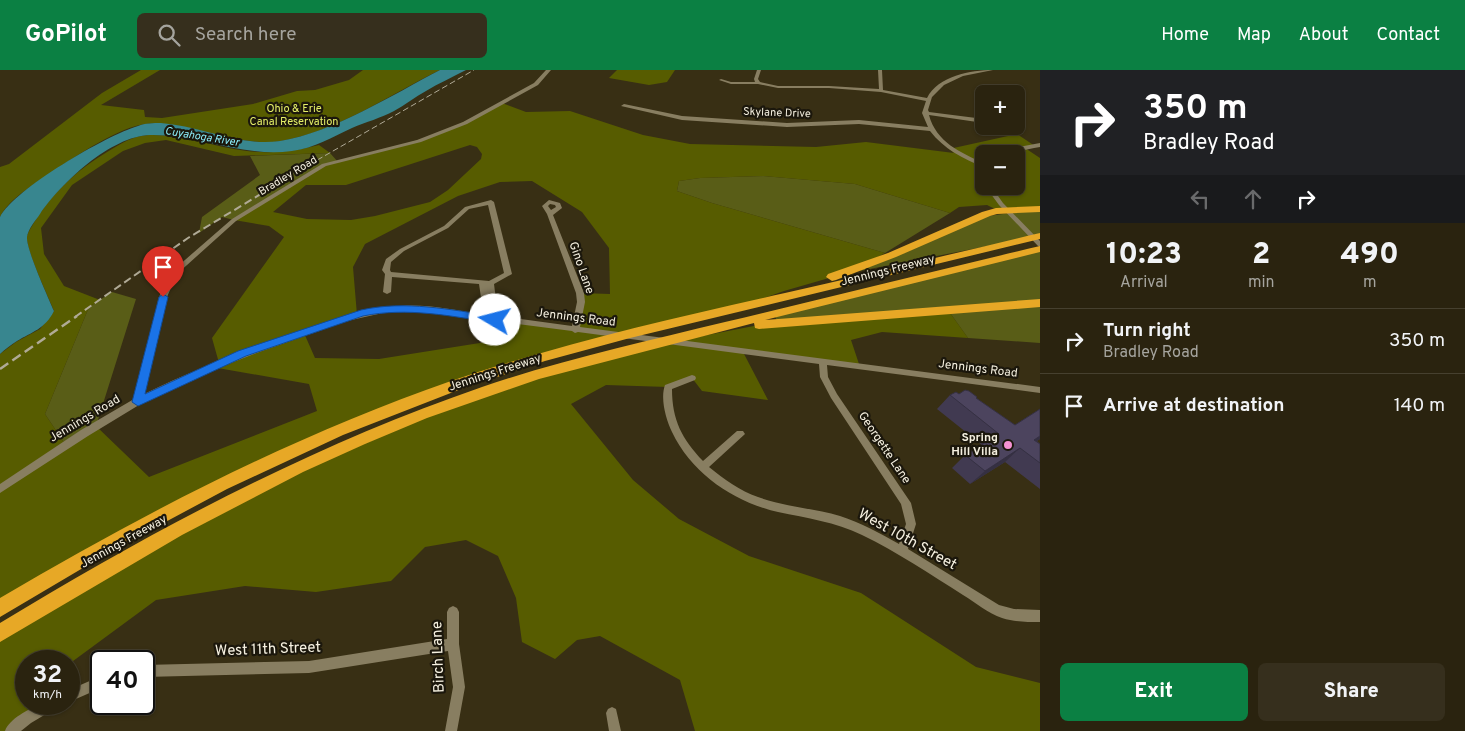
<!DOCTYPE html>
<html lang="en">
<head>
<meta charset="utf-8">
<style>
  :root { --surface:#2a230f; --page:#362f1d; --text:#f1f3f6; --muted:#a5a49e; --line:#46402f; --accent:#0b8043 }
  body { margin:0; font-family:Overpass,sans-serif; background:var(--page); color:var(--text); height:100vh; display:flex; flex-direction:column; font-size:19px; white-space:nowrap }
  * { box-sizing:border-box; margin:0 }
  p { font-size:16px; color:var(--muted) }
  .icon { flex:none; width:28px; height:28px; fill:none; stroke:currentColor; stroke-width:2; stroke-linecap:round; stroke-linejoin:round }
  .map { position:relative; flex:1; overflow:hidden }
  .sheet { display:flex; flex-direction:column; background:var(--surface); width:425px }
  .sheet>* { flex:none }
  .hud { background:#202124; color:#fff; overflow:hidden }
  .tools { position:absolute; left:975px; top:15px; display:grid; gap:10px }
  .tools a { display:grid; place-items:center; width:50px; height:50px; border-radius:8px; background:var(--surface); box-shadow:0 1px 4px #0004,0 0 0 1px var(--line); font-size:25px }
  .speed { position:absolute; left:15px; top:580px; display:flex; gap:10px; font-size:25px; font-weight:700; text-align:center }
  .speed>* { display:grid; place-content:center; width:65px; height:65px; border-radius:50%; background:var(--surface); box-shadow:0 1px 4px #0004,0 0 0 1px var(--line); line-height:1 }
  .speed small { font-size:12px; font-weight:400 }
  .speed .limit { border:2px solid #111; border-radius:8px; background:#fff; color:#111 }
  .pin { position:absolute; display:grid; place-items:center; width:42px; height:42px; color:#fff; margin:-51px -21px; border-radius:50% 50% 50% 0; rotate:-45deg; box-shadow:0 0 5px #0007 }
  .pin .icon { rotate:45deg }
  .me { position:absolute; width:55px; margin:-28px; rotate:278deg; stroke-linejoin:round; filter:drop-shadow(0 0 4px #0008) }
  .turn { display:flex; align-items:center; gap:18px; height:105px; padding:0 20px; font-size:22px }
  .turn .icon { width:65px; height:65px; stroke-width:2.5 }
  .turn b { display:block; font-size:35px; line-height:42px }
  .lanes { display:flex; align-items:center; height:48px; padding:0 20px; background:#0003; justify-content:center; gap:25px; direction:ltr }
  .lanes .off { opacity:.35 }
  .eta { display:flex; justify-content:space-evenly; align-items:center; height:85px; text-align:center }
  .eta b { font-size:30px; font-weight:800; line-height:35px }
  .button { display:flex; gap:10px; margin-top:auto; padding:10px 20px }
  .button a { flex:1; height:58px; border-radius:8px; background:var(--accent); color:#fff; font-size:20px; font-weight:800; line-height:58px; text-align:center }
  .button a+a { background:var(--page); color:var(--text) }
  ul { padding:0; list-style:none }
  li { display:flex; align-items:center; gap:15px; height:65px; padding:0 20px; border-top:1px solid var(--line) }
  li div { flex:1 }
  li b { display:block; font-size:19px }
  li em { font-style:normal }
  header { display:flex; align-items:center; gap:30px; box-sizing:border-box; height:70px; padding:0 25px; background:var(--accent); color:#fff }
  header strong { font-size:24px }
  nav { display:flex; gap:28px; margin-inline-start:auto; font-size:18px }
  .search { width:350px; height:45px; background:var(--page); display:flex; align-items:center; gap:12px; box-sizing:border-box; padding:0 18px; border-radius:8px; color:var(--muted); font-size:19px }
  main { display:flex; flex:1; min-height:0 }
  .map>svg:first-child { display:block }
  .green { fill:#595d17 }
  .forest { fill:#575c00; fill-rule:evenodd }
  .water { fill:#38868f }
  .lines { fill:none; stroke-linecap:round; stroke-linejoin:round }
  .minor { fill:#887e61; fill-rule:evenodd }
  .highway { fill:#e7a826; fill-rule:evenodd }
  .rail-far2 { stroke:#b0aa96; stroke-width:1; stroke-dasharray:6 3; stroke-linecap:butt }
  .rail-far1 { stroke:#b0aa96; stroke-width:2; stroke-dasharray:8 4; stroke-linecap:butt }
  .rail { stroke:#b0aa96; stroke-width:2.5; stroke-dasharray:10 5; stroke-linecap:butt }
  .wall { fill:#413a51 }
  .shaded-wall { fill:#353042 }
  .building { fill:#4c445e; stroke:#353042 }
  .route { fill:#1a73e8; stroke:#114b97 }
  .poi-dot { fill:#f491d3; stroke:#1b170c; stroke-width:2 }
  .labels { text-anchor:middle; dominant-baseline:central; stroke-width:4.5; stroke-linejoin:round; paint-order:stroke }
  .far-park-label { font-size:11px; fill:#e5ef68; stroke:#1b170c }
  .far-street-label { font-size:11px; fill:#f5f0e0; stroke:#1b170c }
  .far-water-label { font-size:11px; font-style:italic; fill:#8df0fd; stroke:#1b170c }
  .street-label { font-size:12px; fill:#f5f0e0; stroke:#1b170c }
  .poi-label { font-size:12px; font-weight:bold; fill:#f5f0e0; stroke:#1b170c; text-anchor:end }
  .near-street-label { font-size:15px; fill:#f5f0e0; stroke:#1b170c }
</style>
</head>
<body>
<header>
<strong>GoPilot</strong>
<div class="search"><svg class="icon" aria-label="search" viewBox="0 0 24 24"><circle cx="10" cy="10" r="6"/><path d="M15 15l6 6"/></svg>Search here</div>
<nav><a>Home</a><a>Map</a><a>About</a><a>Contact</a></nav>
</header>
<main>
<div class="map">
<svg width="1040" height="661" viewBox="0 0 1040 661">
  <rect width="100%" height="100%" fill="#382f14"/>
  <path class="green" d="M330,83L338,92L234,150L222,147L199,163L202,147L260,105L250,86Z
    M763,106L855,114L950,143L885,183L712,133L677,121L679,111L700,108Z
    M1040,139V166L859,201L988,146Z
    M1040,179V273L968,268L948,240L778,253L774,244Z
    M112,222L136,229L96,356L65,374L45,344L89,237Z"/>
  <path class="forest" d="M141,0H160L101,35L144,40L145,47L162,48L253,34L297,21L315,20L349,10L363,0H440C389,25 338,61 281,71C257,75 233,68 209,63C189,58 167,52 146,54C121,56 76,86 55,100C38,112 9,128 0,147V97L9,94L102,23Z
    M617,0H675L667,12L649,15L609,8Z
    M502,33L526,42L570,41L643,65L690,74L816,77L866,72L954,83L949,79L1017,64L1035,76L1025,78L1040,88V139L999,141L987,135L959,137L950,143L855,114L763,106L700,108L679,111L677,121L712,133L885,183L859,198L836,206L784,221L736,238L578,277L339,360L0,538V284L16,272L40,259L54,241C48,226 25,178 27,166C29,160 35,151 38,146C57,118 79,99 107,82C122,73 132,66 149,65C182,64 214,77 247,81C272,84 295,81 319,75L330,83L234,86L166,70L145,73L123,81L72,115L41,158L44,184L64,216L100,230L89,237L45,344L65,374L96,356L149,407L317,341L309,314L212,297L219,293L212,268L284,167L269,156L234,150L324,95L375,83L441,63ZM470,75L477,77L482,84L481,89L448,120L430,132L375,146L351,150L307,149L273,142L306,115H346ZM984,84H1016V116H984ZM532,111L582,142L609,178L610,224L580,223L575,260L483,248L486,272L379,289L315,288L304,263L357,245L353,197L365,174L458,126L500,112Z
    M948,240L968,268L882,262L851,270L860,297L743,282L768,330L702,321L692,308L668,317L606,315L571,334L633,410L679,449L749,486L861,523L976,597L1040,613V661H695L680,610L600,566L577,570L555,589L522,572L516,528L498,486L466,470L425,477L391,511L316,522L245,516L156,530L69,594V591H26V634H52L26,648L11,661H0V563L213,440L485,321L697,267L759,255Z"/>
  <path class="water" d="M440,0H466C453,7 439,13 426,21C415,27 405,35 394,41C381,48 366,52 352,58C332,67 315,78 292,81C244,88 198,64 150,65C111,66 61,113 40,144C36,150 28,159 27,167C26,179 48,227 54,241C45,259 32,262 17,271C11,275 5,279 0,284V147C14,119 107,65 138,56C145,53 153,53 161,53C201,56 240,77 280,71C334,62 392,25 440,0Z"/>
  <g class="lines">
    <path class="minor" d="M546,0H551L538,15L467,54L421,72L326,96L236,151L177,204L167,227L144,324C193,300 244,281 295,263C330,251 364,238 401,236C427,234 454,240 480,244L482,234L479,214L392,207L391,222L387,224L383,222L385,204L382,200L386,189L400,179L444,156L465,137L491,130L494,132L512,204L494,214L498,246L572,256L577,232L576,223L547,144L542,136L549,130L560,133L562,138L553,145L584,223L585,232L580,257L1040,317V323L827,295L828,307L837,324L911,433L916,454L908,479L999,535L1014,539L1040,540V552C1027,552 1015,552 1002,548C988,543 976,533 963,525C930,504 897,482 862,465C835,452 807,448 778,442C734,432 692,404 672,362C666,349 660,329 665,315L692,305L695,306L696,308L695,310L672,319C672,350 682,369 703,391L737,361H743L745,364L709,397C724,409 740,421 758,427C785,437 814,438 840,446C861,453 880,463 899,474L906,454L901,434L831,328L820,307L819,294L578,262L575,263L572,261L486,250L483,251L480,249L418,241L387,242L347,251L262,281L200,305L139,335L88,366L0,423V414L81,360L134,329L159,227L170,203L232,149L322,94L417,70L463,52L534,13ZM550,134L555,135L556,137L551,140L548,136ZM488,135L504,203L489,211L391,202L390,200L391,192L404,181L448,158L469,139ZM489,236L491,245H488Z
      M757,0H761L758,9L760,12L778,16H829L879,19L878,0H882L883,20L927,28C938,6 971,0 993,0L963,6L944,15L932,27L928,40L929,42L984,49V53L929,45C936,72 961,83 984,93V97C963,89 944,79 930,61L859,54L787,57L682,50L621,36L624,34L682,46L787,53L859,50L928,57L922,43L926,31L881,22L829,18H778L758,14H731L719,10L721,9L731,12H755L754,9Z
      M988,56H993L998,63L997,64H993Z
      M1040,73V77C1027,79 1013,84 999,84L1014,78Z
      M985,116H991L1003,133L1040,171V177L1038,176L999,135Z
      M453,536L457,538L459,542V574L465,617L457,661H445L453,617L448,581L309,603L144,607V595L309,591L447,569V542L449,538Z
      M101,606V618L69,632V620Z
      M40,634H58L56,638L31,653L21,661H5C10,648 28,640 40,634Z
      M612,637L616,639L621,661H609L606,643L608,639Z"/>
    <path class="highway" d="M1040,136V142L997,144L990,146L896,187L836,210L832,211L826,207L828,204L888,183L982,142L996,138Z
      M1040,163V169L630,268L545,291L461,319L343,365L227,419L115,479L0,547V528C144,443 293,366 451,311C560,274 673,248 785,223C870,204 955,183 1040,163Z
      M1040,176V182L765,250L1040,229V237L759,259L755,258L754,253L539,309L427,348L365,374L303,402L182,465L0,572V553C153,460 311,376 482,317C561,290 643,272 725,252C830,227 935,201 1040,176Z"/>
    <path class="rail-far2" d="M286,108L474,0"/>
    <path class="rail-far1" d="M75,247L188,168L289,107"/>
    <path class="rail" d="M0,299L77,246"/>
  </g>
  <path class="wall" d="M959,324L976,328L1015,355L1040,339V369L1037,371L1040,374V419L1005,392L970,414L952,398L965,385L982,375L937,339L950,325Z"/>
  <path class="shaded-wall" d="M1040,366V369L1023,380L1034,370Z
    M1020,378L1005,392L970,414L985,401Z"/>
  <path class="building" d="M965,320L969,321L977,327L976,328L1015,355L1040,339V366L1034,370L1040,374V393L1020,378L985,401L965,385L999,364L950,325L956,322L959,324Z"/>
  <path class="route" d="M163,224L168,227L145,324L238,281L361,240C406,230 450,240 495,246L500,250L495,253C451,246 407,237 363,246L246,286L138,336L132,332L159,227Z"/>
  <circle class="poi-dot" cx="1008" cy="375" r="5"/>
  <g class="labels">
    <g class="far-park-label">
      <text x="294" y="39">Ohio &amp; Erie<tspan x="294" dy="13">Canal Reservation</tspan></text>
    </g>
    <g class="far-street-label">
      <text transform="translate(777 43) rotate(2)">Skylane Drive</text>
      <text transform="translate(288 106) rotate(-31)">Bradley Road</text>
    </g>
    <g class="far-water-label">
      <text transform="translate(202 67) rotate(9)">Cuyahoga River</text>
    </g>
    <g class="street-label">
      <text transform="translate(581 198) rotate(71)">Gino Lane</text>
      <text transform="translate(888 201) rotate(-14)">Jennings Freeway</text>
      <text transform="translate(576 248) rotate(7)">Jennings Road</text>
      <text transform="translate(978 299) rotate(7)">Jennings Road</text>
      <text transform="translate(495 303) rotate(-18)">Jennings Freeway</text>
      <text transform="translate(85 349) rotate(-31)">Jennings Road</text>
      <text transform="translate(884 378) rotate(56)">Georgette Lane</text>
      <text transform="translate(124 472) rotate(-29)">Jennings Freeway</text>
    </g>
    <g class="poi-label">
      <text x="998" y="368">Spring<tspan x="998" dy="14">Hill Villa</tspan></text>
    </g>
    <g class="near-street-label">
      <text transform="translate(907 470) rotate(29)">West 10th Street</text>
      <text transform="translate(268 580) rotate(-2)">West 11th Street</text>
      <text transform="translate(439 587) rotate(-92)">Birch Lane</text>
    </g>
  </g>
</svg>
<div class="tools">
<a>+</a>
<a>−</a>
</div>
<div class="speed"><div>32<small>km/h</small></div><div class="limit">40</div></div>
<div class="pin" style="left:163px;top:227px;background:#d93025"><svg class="icon" aria-label="arrive" viewBox="0 0 24 24"><path d="M6 21V4h12l-3 4 3 4H6"/></svg></div>
<svg class="me" style="left:495px;top:250px" viewBox="-20 -20 40 40"><circle r="19" fill="#fff"/><path d="M0-13L10 11 0 6-10 11z" fill="#1a73e8"/></svg>
</div>
<section class="sheet">
<div class="hud">
<div class="turn"><svg class="icon" aria-label="right" viewBox="0 0 24 24"><path d="M7 20v-9h11M14 6l5 5-5 5"/></svg><div><b>350 m</b>Bradley Road</div></div>
<div class="lanes"><svg class="icon off" aria-label="left" viewBox="0 0 24 24"><path d="M17 20v-9H6M10 6l-5 5 5 5"/></svg><svg class="icon off" aria-label="ahead" viewBox="0 0 24 24"><path d="M12 20V5M6 11l6-6 6 6"/></svg><svg class="icon" aria-label="right" viewBox="0 0 24 24"><path d="M7 20v-9h11M14 6l5 5-5 5"/></svg></div>
</div>
<div class="eta">
<div><b>10:23</b><p>Arrival</p></div>
<div><b>2</b><p>min</p></div>
<div><b>490</b><p>m</p></div>
</div>
<ul>
<li><svg class="icon" aria-label="right" viewBox="0 0 24 24"><path d="M7 20v-9h11M14 6l5 5-5 5"/></svg><div><b>Turn right</b><p>Bradley Road</p></div><em>350 m</em></li>
<li><svg class="icon" aria-label="arrive" viewBox="0 0 24 24"><path d="M6 21V4h12l-3 4 3 4H6"/></svg><div><b>Arrive at destination</b></div><em>140 m</em></li>
</ul>
<div class="button"><a>Exit</a><a>Share</a></div>
</section>
</main>
</body>
</html>
